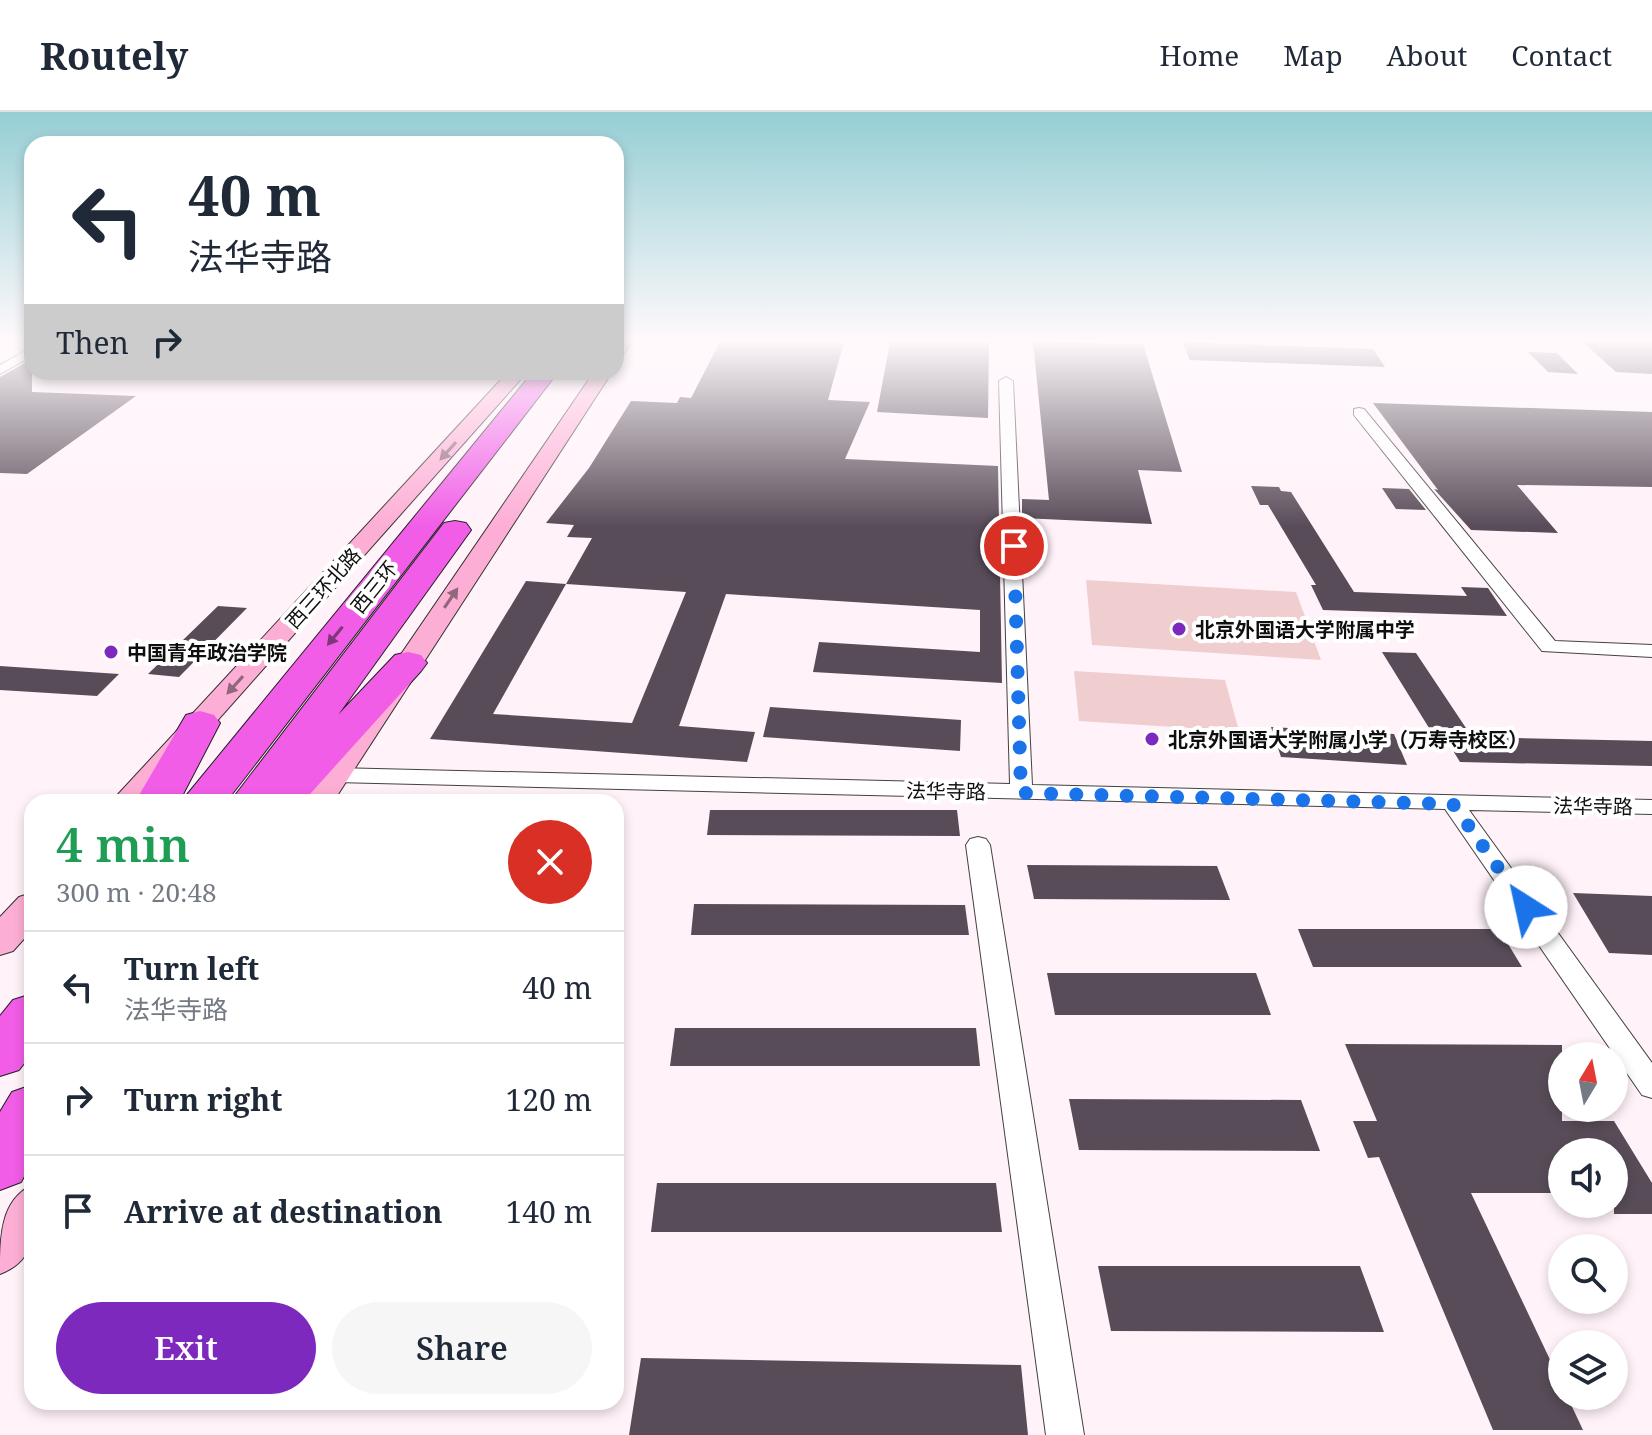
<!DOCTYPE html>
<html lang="en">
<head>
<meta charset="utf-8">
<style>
  :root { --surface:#fff; --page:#f6f6f7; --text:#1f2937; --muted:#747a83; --line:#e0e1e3; --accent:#7d29be }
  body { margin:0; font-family:"Noto Serif","Noto Sans SC",serif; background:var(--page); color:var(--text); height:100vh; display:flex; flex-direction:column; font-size:30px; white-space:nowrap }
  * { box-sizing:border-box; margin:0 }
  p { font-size:26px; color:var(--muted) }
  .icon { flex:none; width:44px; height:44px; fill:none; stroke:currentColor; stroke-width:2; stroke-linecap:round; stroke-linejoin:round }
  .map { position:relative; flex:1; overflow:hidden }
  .sheet { position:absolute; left:24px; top:682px; width:600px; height:616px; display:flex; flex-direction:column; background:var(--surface); border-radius:24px; box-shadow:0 4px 12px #0003 }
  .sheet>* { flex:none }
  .top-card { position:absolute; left:24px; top:24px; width:600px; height:244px; border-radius:24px; box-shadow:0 4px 12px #0003; background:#fff; color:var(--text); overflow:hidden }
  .needle { width:52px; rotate:10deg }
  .controls { position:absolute; left:1548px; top:930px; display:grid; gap:16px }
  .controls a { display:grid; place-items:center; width:80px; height:80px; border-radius:50%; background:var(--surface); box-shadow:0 4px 12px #0003; font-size:40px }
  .pin { position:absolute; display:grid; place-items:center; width:68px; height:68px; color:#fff; margin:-34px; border:4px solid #fff; border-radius:50%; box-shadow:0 2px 8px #0007 }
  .me { position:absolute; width:88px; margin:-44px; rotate:325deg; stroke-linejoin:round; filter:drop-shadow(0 0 6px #0008) }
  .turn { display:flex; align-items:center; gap:28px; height:168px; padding:0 32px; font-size:36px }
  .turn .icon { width:104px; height:104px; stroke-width:2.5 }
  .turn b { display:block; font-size:56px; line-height:68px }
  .then { display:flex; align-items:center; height:76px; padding:0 32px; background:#0003; gap:16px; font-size:30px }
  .round { display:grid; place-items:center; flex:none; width:84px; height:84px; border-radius:42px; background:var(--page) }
  .summary { display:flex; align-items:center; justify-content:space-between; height:136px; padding:0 32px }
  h1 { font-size:48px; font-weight:600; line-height:60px; color:#1e9e55 }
  .primary-button { display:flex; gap:16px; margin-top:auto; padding:16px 32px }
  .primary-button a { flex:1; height:92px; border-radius:48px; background:var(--accent); color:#fff; font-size:32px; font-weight:600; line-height:92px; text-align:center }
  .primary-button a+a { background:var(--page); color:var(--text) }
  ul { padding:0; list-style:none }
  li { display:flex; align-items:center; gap:24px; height:112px; padding:0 32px; border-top:2px solid var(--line) }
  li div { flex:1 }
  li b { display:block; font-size:30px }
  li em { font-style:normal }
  header { display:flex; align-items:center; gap:48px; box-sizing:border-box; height:112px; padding:0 40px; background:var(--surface); border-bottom:2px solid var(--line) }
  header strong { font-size:38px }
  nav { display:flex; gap:44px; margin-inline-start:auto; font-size:28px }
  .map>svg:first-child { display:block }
  .pitch { fill:#f0cdcf }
  .building { fill:#584c58; fill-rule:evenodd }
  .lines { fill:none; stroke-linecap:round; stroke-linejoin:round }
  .street-casing { stroke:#424242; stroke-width:2 }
  .secondary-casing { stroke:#313131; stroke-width:2 }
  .highway-casing { stroke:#202020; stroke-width:2 }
  .street { fill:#fff; fill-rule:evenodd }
  .secondary { fill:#fdaed5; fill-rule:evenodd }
  .highway { fill:#f15de7; fill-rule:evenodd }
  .oneway { fill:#92667c }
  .oneway2 { fill:#80367b }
  .route { stroke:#1a73e8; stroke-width:14; stroke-dasharray:0 25.2 }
  .poi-dot { fill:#7d29be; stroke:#fff; stroke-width:3 }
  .labels { text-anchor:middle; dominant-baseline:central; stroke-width:8; stroke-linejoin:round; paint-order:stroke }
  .street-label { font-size:20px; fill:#0f0f0f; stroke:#fff }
  .poi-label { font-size:20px; font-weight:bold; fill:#0f0f0f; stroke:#fff; text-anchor:start }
</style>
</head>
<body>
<header>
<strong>Routely</strong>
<nav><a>Home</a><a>Map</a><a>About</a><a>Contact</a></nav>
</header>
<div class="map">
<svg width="1652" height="1323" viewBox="0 0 1652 1323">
  <rect width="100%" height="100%" fill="#fff2f9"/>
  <path class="pitch" d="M1086,468L1296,480L1321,548L1092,533Z
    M1074,559L1225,568L1239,619L1079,609Z"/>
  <path class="building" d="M720,230H844L828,288L870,290L845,347L998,354L1002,571L813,560L819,530L980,540V498L726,482L679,614L755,620L747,650L430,627L526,469L566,472L592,426L567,425L574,413L546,411L589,356L631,289L677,291L680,285L691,286ZM566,472L686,480L632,611L493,602Z
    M890,230H989L988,306L877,300Z
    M1033,230L1143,232L1182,360L1138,358L1152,412L1022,406V387L1049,388Z
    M1182,230L1373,237L1385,255L1190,248Z
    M1583,230H1652V262L1616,260Z
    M1528,240L1557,241L1578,262L1548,260Z
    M32,247V280L136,284L27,362L0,361V265Z
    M1373,291L1652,300V375L1517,373L1558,421L1471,418L1434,377L1438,378Z
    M1251,374L1279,375L1281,379L1291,380L1354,480L1467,484L1461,475L1488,476L1507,504L1323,498L1311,473H1316L1268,393H1260Z
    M1382,376L1409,377L1426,398L1396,397Z
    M218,494L247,496L179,565L148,562Z
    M1382,540L1416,541L1472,625L1652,629V654L1460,650L1444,624H1434Z
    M0,554L119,562L97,584L0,578Z
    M770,595L961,608L960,639L763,625Z
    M1271,615L1394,622L1407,653L1281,645Z
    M710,698H957L960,724L707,723Z
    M1027,753L1217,754L1230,788L1034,787Z
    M1573,781L1652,784V843L1609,841Z
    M694,792L965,793L969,823H691Z
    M1298,817H1499L1522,855H1313Z
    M1047,861H1256L1271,903H1055Z
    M675,916H976L980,954H670Z
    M1345,932L1562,933V1009H1614L1652,1071V1102H1614V1040H1562V1081H1471L1562,1273V1284H1567L1583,1318H1493L1379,1045L1368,1046L1353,1009H1377Z
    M1069,987L1301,988L1320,1039L1079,1038Z
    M657,1071H996L1002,1120H651Z
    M1098,1154H1360L1384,1220L1111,1219Z
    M641,1246L1021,1253L1028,1323H629Z"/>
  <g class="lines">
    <g class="street-casing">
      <path id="street" d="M32,235V244L0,262V253Z
        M1006,265L1013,269L1032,673L1652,688V702L1469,698L1652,951V986L1642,983L1445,697L335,670L327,668L324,663L327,658L335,656L1010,672L999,269Z
        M1359,296L1364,297L1555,529L1652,533V545L1542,539L1354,303V297Z
        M978,725L986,727L990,733L1084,1323H1046L966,733L970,727Z"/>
    </g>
    <g class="secondary-casing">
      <path id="secondary" d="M616,230H632L622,244L616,245Z
        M508,260H527L145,690H111Z
        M594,260H612L333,690H300Z
        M32,781V818L13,839L0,843V805L19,785Z
        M32,1073C32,1111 42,1146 0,1162C0,1125 0,1089 32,1073Z"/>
    </g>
    <g class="highway-casing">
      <path id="highway" d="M533,260H558L226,690H181Z
        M455,409L466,411L471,418L338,603L395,543L408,540L421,543L427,551L421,559L310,682L295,686L280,682L274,690H230L444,411Z
        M200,599L214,603L220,611L179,690H135L186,603Z
        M32,882V941L19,958L0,964V904L13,888Z
        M32,973V1050L21,1070L0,1078V1000L12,980Z"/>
    </g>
    <use href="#street" class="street"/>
    <use href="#secondary" class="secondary"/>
    <use href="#highway" class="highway"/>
  </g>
  <defs><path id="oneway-solid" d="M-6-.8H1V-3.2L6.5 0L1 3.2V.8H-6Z" transform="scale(2)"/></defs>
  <g class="oneway">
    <use href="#oneway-solid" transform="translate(448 339) rotate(132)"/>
    <use href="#oneway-solid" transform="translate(451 486) rotate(-56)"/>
    <use href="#oneway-solid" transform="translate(235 573) rotate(132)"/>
  </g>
  <use class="oneway2" href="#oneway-solid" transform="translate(335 524) rotate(129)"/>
  <linearGradient id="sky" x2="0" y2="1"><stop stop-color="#95ced4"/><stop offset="0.55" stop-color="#fff9fc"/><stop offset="1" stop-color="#fff9fc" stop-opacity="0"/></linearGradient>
  <rect width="1652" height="415" fill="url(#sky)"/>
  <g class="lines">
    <path class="route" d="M1014,434L1021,681L1453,692L1526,795"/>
  </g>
  <g class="poi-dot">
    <circle cx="1179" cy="517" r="8"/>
    <circle cx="111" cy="540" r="8"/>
    <circle cx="1152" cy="627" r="8"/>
  </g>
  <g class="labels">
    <g class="street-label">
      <text transform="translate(374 475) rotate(-51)">西三环</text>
      <text transform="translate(323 476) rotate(-48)">西三环北路</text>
      <text transform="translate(946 679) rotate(1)">法华寺路</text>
      <text transform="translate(1593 694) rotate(1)">法华寺路</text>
    </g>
    <g class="poi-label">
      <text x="1195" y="517">北京外国语大学附属中学</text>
      <text x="127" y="540">中国青年政治学院</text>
      <text x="1168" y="627">北京外国语大学附属小学（万寿寺校区）</text>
    </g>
  </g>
</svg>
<div class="controls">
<a><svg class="needle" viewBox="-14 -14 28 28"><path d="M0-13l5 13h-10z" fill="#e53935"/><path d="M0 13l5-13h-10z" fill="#747a83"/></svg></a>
<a><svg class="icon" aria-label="sound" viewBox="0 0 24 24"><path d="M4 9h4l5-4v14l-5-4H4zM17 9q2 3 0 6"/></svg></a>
<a><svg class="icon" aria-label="search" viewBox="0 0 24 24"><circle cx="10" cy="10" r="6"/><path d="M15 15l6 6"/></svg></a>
<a><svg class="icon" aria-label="layers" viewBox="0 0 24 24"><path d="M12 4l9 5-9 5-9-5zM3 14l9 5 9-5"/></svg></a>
</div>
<div class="pin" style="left:1014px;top:434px;background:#d93025"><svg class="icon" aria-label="arrive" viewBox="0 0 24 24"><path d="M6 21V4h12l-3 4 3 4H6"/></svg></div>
<svg class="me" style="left:1526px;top:795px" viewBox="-20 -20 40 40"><circle r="19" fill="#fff"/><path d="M0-13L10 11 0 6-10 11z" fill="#1a73e8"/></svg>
<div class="top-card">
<div class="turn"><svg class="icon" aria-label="left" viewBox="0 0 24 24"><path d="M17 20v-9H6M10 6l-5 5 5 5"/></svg><div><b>40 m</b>法华寺路</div></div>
<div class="then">Then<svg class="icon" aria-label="right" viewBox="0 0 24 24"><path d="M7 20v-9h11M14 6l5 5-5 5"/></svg></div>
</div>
<section class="sheet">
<div class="summary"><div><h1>4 min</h1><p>300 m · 20:48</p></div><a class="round" style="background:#d93025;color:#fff"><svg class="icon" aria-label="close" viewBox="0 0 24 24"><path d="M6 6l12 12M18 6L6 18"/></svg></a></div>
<ul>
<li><svg class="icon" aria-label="left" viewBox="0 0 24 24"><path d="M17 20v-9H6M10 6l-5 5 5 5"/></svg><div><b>Turn left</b><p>法华寺路</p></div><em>40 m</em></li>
<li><svg class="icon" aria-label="right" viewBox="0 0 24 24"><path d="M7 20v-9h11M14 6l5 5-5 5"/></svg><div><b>Turn right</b></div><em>120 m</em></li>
<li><svg class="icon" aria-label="arrive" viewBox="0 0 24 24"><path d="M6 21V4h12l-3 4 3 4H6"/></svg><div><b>Arrive at destination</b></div><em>140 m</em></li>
</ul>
<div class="primary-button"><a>Exit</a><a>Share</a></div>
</section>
</div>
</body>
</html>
